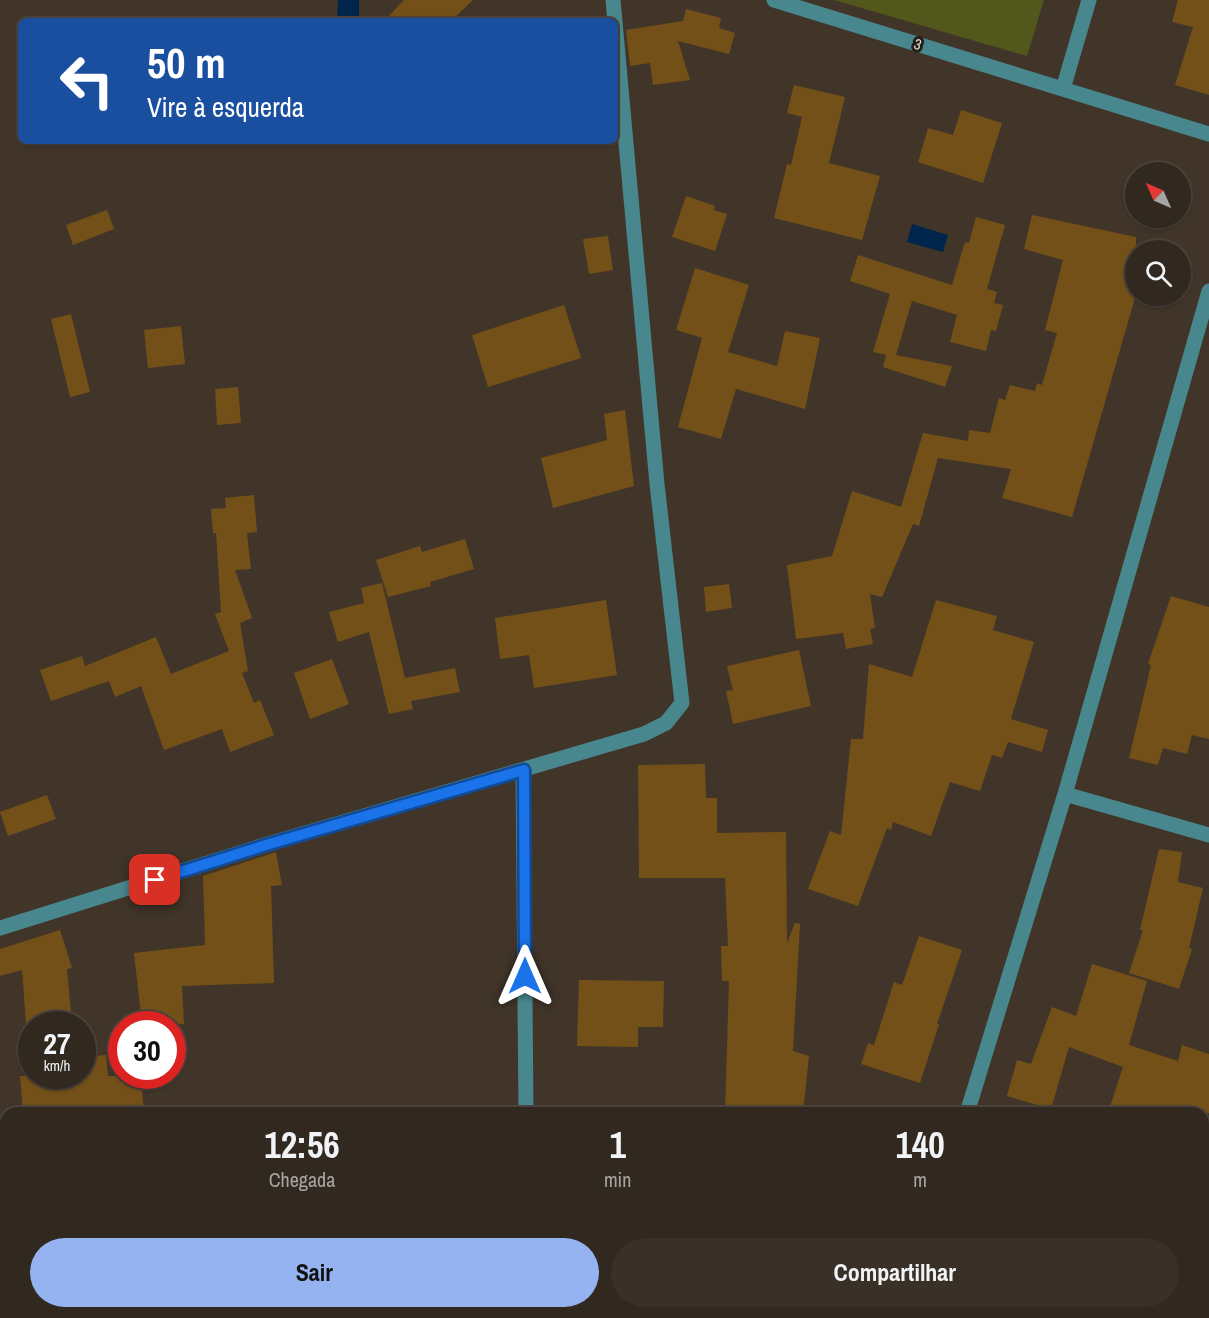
<!DOCTYPE html>
<html lang="pt">
<head>
<meta charset="utf-8">
<style>
  :root { --surface:#31281f; --page:#393028; --text:#f1f3f6; --muted:#a8a6a4; --line:#4c443d; --accent:#95b2f1 }
  body { margin:0; font-family:"Archivo Narrow",sans-serif; background:var(--page); color:var(--text); height:100vh; display:flex; flex-direction:column; font-size:22px; white-space:nowrap }
  * { box-sizing:border-box; margin:0 }
  p { font-size:20px; color:var(--muted) }
  .icon { flex:none; width:33px; height:33px; fill:none; stroke:currentColor; stroke-width:2; stroke-linecap:round; stroke-linejoin:round }
  .map { position:relative; flex:1; overflow:hidden }
  .side { position:absolute; left:0px; top:1107px; width:1209px; height:212px; display:flex; flex-direction:column; background:var(--surface); border-radius:18px 18px 0 0; box-shadow:0 2px 4px #0004,0 0 0 2px var(--line) }
  .side>* { flex:none }
  .banner { position:absolute; left:18px; top:18px; width:600px; height:126px; border-radius:9px; box-shadow:0 2px 4px #0004,0 0 0 2px var(--line); background:#1a4fa0; color:#fff; overflow:hidden }
  .needle { width:39px; rotate:315deg }
  .fabs { position:absolute; left:1125px; top:162px; display:grid; gap:12px }
  .fabs a { display:grid; place-items:center; width:66px; height:66px; border-radius:50%; background:var(--surface); box-shadow:0 2px 4px #0004,0 0 0 2px var(--line); font-size:30px }
  .speed { position:absolute; left:18px; top:1011px; display:flex; gap:12px; font-size:30px; font-weight:700; text-align:center }
  .speed>* { display:grid; place-content:center; width:78px; height:78px; border-radius:50%; background:var(--surface); box-shadow:0 2px 4px #0004,0 0 0 2px var(--line); line-height:1 }
  .speed small { font-size:15px; font-weight:400 }
  .speed .limit { border:9px solid #d22; background:#fff; color:#111 }
  .pin { position:absolute; display:grid; place-items:center; width:51px; height:51px; color:#fff; margin:-26px; border-radius:12px; box-shadow:0 3px 9px #0006 }
  .me { position:absolute; width:66px; margin:-33px; rotate:0deg; stroke-linejoin:round; filter:drop-shadow(0 0 4px #0008) }
  .turn { display:flex; align-items:center; gap:21px; height:126px; padding:0 30px; font-size:27px }
  .turn .icon { width:78px; height:78px; stroke-width:2.5 }
  .turn b { display:block; font-size:42px; line-height:51px }
  .eta { display:flex; justify-content:space-evenly; align-items:center; height:102px; text-align:center }
  .eta b { font-size:36px; font-weight:700; line-height:42px }
  .button { display:flex; gap:12px; margin-top:auto; padding:12px 30px }
  .button a { flex:1; height:69px; border-radius:36px; background:var(--accent); color:#111; font-size:24px; font-weight:700; line-height:69px; text-align:center }
  .button a+a { background:var(--page); color:var(--text) }
  .map>svg:first-child { display:block }
  .green { fill:#52571b }
  .water { fill:#00254c }
  .building { fill:#745019 }
  .lines { fill:none; stroke-linecap:round; stroke-linejoin:round }
  .minor { stroke:#49878f; stroke-width:15 }
  .route-casing { stroke:#114b97; stroke-width:15 }
  .route { stroke:#1a73e8; stroke-width:10 }
  .labels { text-anchor:middle; dominant-baseline:central; stroke-width:6; stroke-linejoin:round; paint-order:stroke }
  .street-label { font-size:15px; fill:#eae2db; stroke:#231e18 }
</style>
</head>
<body>
<div class="map">
<svg width="1209" height="1318" viewBox="0 0 1209 1318">
  <rect width="100%" height="100%" fill="#413529"/>
  <path class="green" d="M834,0H1044L1027,56Z"/>
  <path class="water" d="M338,0H359V21L337,20Z
    M912,224L948,235L943,252L907,242Z"/>
  <path class="building" d="M404,0H473L451,21H384Z
    M1178,0H1209V95L1175,85L1193,27L1172,22Z
    M686,9L721,18L719,28L735,33L729,54L678,41L690,80L653,85L650,63L630,66L626,30L683,21Z
    M794,85L845,97L829,163L880,176L862,240L774,218L787,164L791,165L802,117L787,113Z
    M961,110L1002,123L983,183L918,162L928,128L953,135Z
    M686,196L715,206L714,210L727,214L715,251L672,237Z
    M107,210L114,229L73,245L66,225Z
    M1032,215L1136,237V294L1072,517L1002,498L1011,469L938,458L919,526L913,524L882,597L870,594L875,628L870,629L873,644L846,649L843,633L796,639L787,565L832,556L852,491L901,507L923,433L968,441L969,430L990,433L999,398L1005,400L1010,385L1035,391L1037,383L1042,385L1057,333L1045,330L1063,260L1024,249Z
    M976,217L1005,225L987,289L997,292L994,303L1003,305L996,331L991,330L986,351L950,342L957,315L912,301L896,355L952,366L945,387L883,367L886,355L873,352L890,294L850,281L858,255L952,285L965,242L969,243Z
    M608,236L613,270L589,274L583,239Z
    M695,268L749,285L728,352L777,366L785,331L820,338L805,409L736,389L721,439L678,427L702,338L676,330Z
    M564,305L581,358L488,387L472,335Z
    M71,314L90,392L70,397L51,319Z
    M181,326L185,364L148,368L144,330Z
    M238,387L241,423L217,425L215,389Z
    M625,410L634,486L553,508L541,458L607,440L604,414Z
    M254,495L257,532L247,533L251,569L235,570L252,618L240,623L248,671L242,673L254,703L260,700L274,735L230,752L222,729L164,750L141,686L115,697L109,681L51,701L40,670L82,656L85,666L156,637L171,674L229,651L215,614L221,612L216,533H213L211,509L226,508L225,498Z
    M465,539L474,569L430,582L431,586L388,597L376,560L420,546L422,552Z
    M382,583L405,678L455,668L460,692L411,701L413,709L389,714L369,632L338,642L329,612L364,603L361,588Z
    M729,584L732,608L706,612L704,587Z
    M1171,596L1209,607V739L1192,735L1187,754L1163,748L1158,765L1129,758L1151,665L1148,664Z
    M606,600L617,675L534,688L529,655L500,659L495,618Z
    M936,600L997,616L993,630L1034,642L1011,719L1048,730L1042,752L1008,742L1002,758L992,755L980,791L950,782L931,836L893,822L891,830L887,828L858,906L808,889L830,831L841,835L851,739H863L869,664L912,677Z
    M799,650L811,706L733,724L726,691L733,690L727,666Z
    M332,659L349,704L310,719L294,673Z
    M705,764L706,798H717V833L786,832L787,943L795,923L800,924L793,1051L809,1056L803,1113H725L729,981H722L721,946H728L725,878H639L638,765Z
    M47,795L56,819L8,836L0,812Z
    M1159,849L1182,852L1178,882L1203,888L1189,948L1192,949L1179,989L1129,973L1143,930H1140Z
    M276,852L282,885L271,886L274,983L182,986L184,1024H142L134,953L205,945L203,876Z
    M60,930L72,968L67,969L72,1024H26L22,970L0,976V949Z
    M919,936L962,950L937,1024H939L920,1083L861,1064L868,1043L874,1045L894,982L902,985Z
    M1092,964L1147,981L1129,1045L1178,1061L1182,1045L1209,1054V1113H1108L1123,1067L1069,1047L1051,1109L1007,1096L1017,1060L1031,1064L1052,1007L1076,1016Z
    M579,980L664,981L663,1027H638V1047L577,1046Z
    M106,1055L108,1076H141L144,1113H23L20,1076H82V1057Z"/>
  <g class="lines">
    <path class="minor" d="M774,0L1209,134
      M1063,89L1089,0
      M523,770L526,1113
      M1065,794L1209,835
      M0,928L265,845L644,734L666,723L682,703L657,484L613,0
      M967,1113L1065,794L1209,291
      M527,1312V1318
      M773,1318L781,1312
      M909,1318L911,1312"/>
  </g>
  <g class="lines">
    <g class="route-casing">
      <path id="route" d="M155,880L266,845L524,770L525,976"/>
    </g>
    <use href="#route" class="route"/>
  </g>
  <g class="labels">
    <g class="street-label">
      <text transform="translate(918 44) rotate(17)">3</text>
    </g>
  </g>
</svg>
<div class="fabs">
<a><svg class="needle" viewBox="-14 -14 28 28"><path d="M0-13l5 13h-10z" fill="#e53935"/><path d="M0 13l5-13h-10z" fill="#a8a6a4"/></svg></a>
<a><svg class="icon" aria-label="search" viewBox="0 0 24 24"><circle cx="10" cy="10" r="6"/><path d="M15 15l6 6"/></svg></a>
</div>
<div class="speed"><div>27<small>km/h</small></div><div class="limit">30</div></div>
<div class="pin" style="left:155px;top:880px;background:#d93025"><svg class="icon" aria-label="arrive" viewBox="0 0 24 24"><path d="M6 21V4h12l-3 4 3 4H6"/></svg></div>
<svg class="me" style="left:525px;top:976px" viewBox="-20 -20 40 40"><path d="M0-17L14 15 0 8-14 15z" fill="#1a73e8" stroke="#fff" stroke-width="4"/></svg>
<div class="banner">
<div class="turn"><svg class="icon" aria-label="left" viewBox="0 0 24 24"><path d="M17 20v-9H6M10 6l-5 5 5 5"/></svg><div><b>50 m</b>Vire à esquerda</div></div>
</div>
<section class="side">
<div class="eta">
<div><b>12:56</b><p>Chegada</p></div>
<div><b>1</b><p>min</p></div>
<div><b>140</b><p>m</p></div>
</div>
<div class="button"><a>Sair</a><a>Compartilhar</a></div>
</section>
</div>
</body>
</html>
